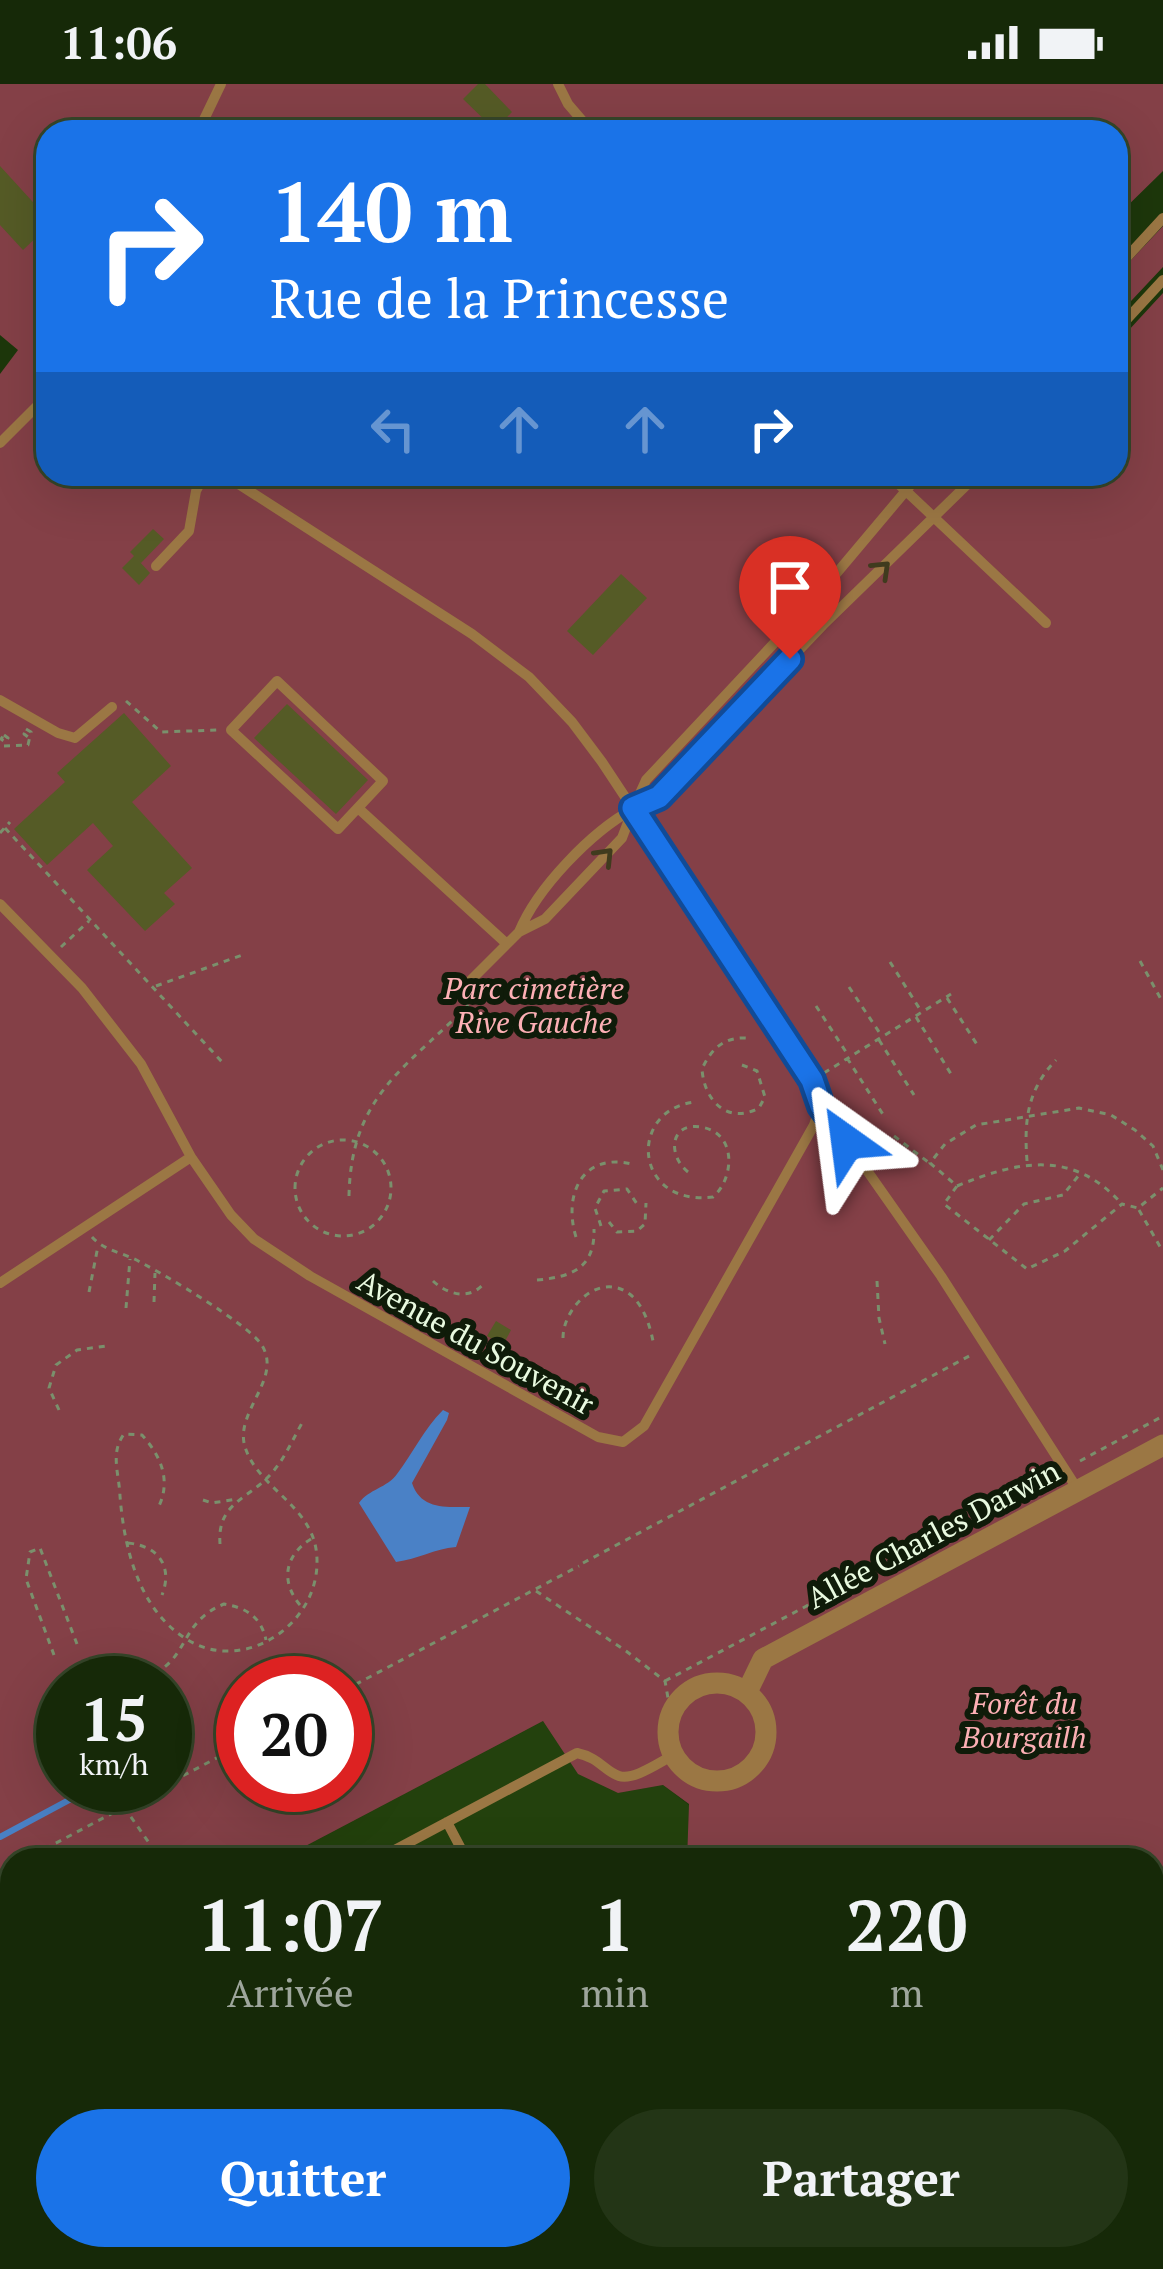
<!DOCTYPE html>
<html lang="fr">
<head>
<meta charset="utf-8">
<style>
  :root { --surface:#162908; --page:#233516; --text:#f1f3f6; --muted:#9ea69c; --line:#354529; --accent:#1a73e8 }
  body { margin:0; font-family:"PT Serif",serif; background:var(--page); color:var(--text); height:100vh; display:flex; flex-direction:column; font-size:45px; white-space:nowrap }
  * { box-sizing:border-box; margin:0 }
  p { font-size:39px; color:var(--muted) }
  .icon { flex:none; width:66px; height:66px; fill:none; stroke:currentColor; stroke-width:2; stroke-linecap:round; stroke-linejoin:round }
  .map { position:relative; flex:1; overflow:hidden }
  .side { position:absolute; left:0px; top:1764px; width:1164px; height:423px; display:flex; flex-direction:column; background:var(--surface); border-radius:36px 36px 0 0; box-shadow:0 12px 48px #0002,0 0 0 3px var(--line) }
  .side>* { flex:none }
  .top-card { position:absolute; left:36px; top:36px; width:1092px; height:366px; border-radius:36px; box-shadow:0 12px 48px #0002,0 0 0 3px var(--line); background:#1a73e8; color:#fff; overflow:hidden }
  .speed { position:absolute; left:36px; top:1572px; display:flex; gap:24px; font-size:60px; font-weight:700; text-align:center }
  .speed>* { display:grid; place-content:center; width:156px; height:156px; border-radius:50%; background:var(--surface); box-shadow:0 12px 48px #0002,0 0 0 3px var(--line); line-height:1 }
  .speed small { font-size:30px; font-weight:400 }
  .speed .limit { border:18px solid #d22; background:#fff; color:#111 }
  .pin { position:absolute; display:grid; place-items:center; width:102px; height:102px; color:#fff; margin:-123px -51px; border-radius:50% 50% 50% 0; rotate:-45deg; box-shadow:0 0 12px #0007 }
  .pin .icon { rotate:45deg }
  .me { position:absolute; width:132px; margin:-66px; rotate:329deg; stroke-linejoin:round; filter:drop-shadow(0 0 9px #0008) }
  .turn { display:flex; align-items:center; gap:42px; height:252px; padding:0 36px; font-size:54px }
  .turn .icon { width:156px; height:156px; stroke-width:2.5 }
  .turn b { display:block; font-size:84px; line-height:102px }
  .lanes { display:flex; align-items:center; height:114px; padding:0 36px; background:#0003; justify-content:center; gap:60px; direction:ltr }
  .lanes .off { opacity:.35 }
  .eta { display:flex; justify-content:space-evenly; align-items:center; height:204px; text-align:center }
  .eta b { font-size:72px; font-weight:700; line-height:84px }
  .action { display:flex; gap:24px; margin-top:auto; padding:24px 36px }
  .action a { flex:1; height:138px; border-radius:72px; background:var(--accent); color:#fff; font-size:48px; font-weight:700; line-height:138px; text-align:center }
  .action a+a { background:var(--page); color:var(--text) }
  .status { display:flex; justify-content:space-between; align-items:center; height:84px; padding:0 60px; background:var(--surface); direction:ltr }
  .status svg { height:33px; fill:currentColor }
  .map>svg:first-child { display:block }
  .built { fill:#23410d }
  .green { fill:#844047; fill-rule:evenodd }
  .water { fill:#4a81c6 }
  .lines { fill:none; stroke-linecap:round; stroke-linejoin:round }
  .stream { stroke:#4a81c6; stroke-width:6 }
  .building { fill:#555b26 }
  .path { stroke:#7a906c; stroke-width:3; stroke-dasharray:6 6; stroke-linecap:butt }
  .service { stroke:#9b7744; stroke-width:10 }
  .minor { stroke:#9b7744; stroke-width:21 }
  .oneway { stroke:#403b1e }
  .route-casing { stroke:#114b97; stroke-width:30 }
  .route { stroke:#1a73e8; stroke-width:21 }
  .labels { text-anchor:middle; dominant-baseline:central; stroke-width:12; stroke-linejoin:round; paint-order:stroke }
  .park-label { font-size:30px; font-style:italic; fill:#fdb0b5; stroke:#0f1b09 }
  .street-label { font-size:30px; fill:#e9fae0; stroke:#0f1b09 }
</style>
</head>
<body>
<div class="status"><b>11:06</b><svg viewBox="0 0 49 12"><path d="M0 12V9h3v3zM5 12V6h3v6zM10 12V3h3v9zM15 12V0h3v12zM26 1h20v11H26zM47 4h2v5h-2z"/></svg></div>
<div class="map">
<svg width="1163" height="2185" viewBox="0 0 1163 2185">
  <rect width="100%" height="100%" fill="#1d370b"/>
  <path class="built" d="M543,1637L579,1690L618,1709L663,1701L689,1721L687,1776H279Z
    M379,2175H772L753,2185H384Z"/>
  <path class="green" d="M0,0H1163V87L1116,133V48H48V390H1116V260L1163,209V2128L1152,2140V1776H687L689,1720L663,1701L618,1709L578,1690L543,1637L279,1776H12V2175H379L384,2185H0V290L18,266L0,251ZM63,1599H165V1701H63ZM243,1599H345V1701H243Z
    M1163,142V183L1116,233V192Z
    M772,2175H1119L1110,2185H753Z"/>
  <path class="water" d="M443,1326L449,1329L447,1336L412,1399C421,1426 446,1423 470,1423L456,1463C434,1465 418,1475 396,1478L359,1419C369,1405 387,1404 397,1390C413,1369 424,1345 443,1326Z"/>
  <g class="lines">
    <path class="stream" d="M0,1753L97,1701"/>
  </g>
  <path class="building" d="M478,0H485L512,28L495,46L463,15Z
    M0,82L42,128L33,136L43,147L23,166L0,141Z
    M153,445L164,455L141,479L138,476L150,489L139,501L122,484L134,472L130,468Z
    M621,490L647,514L593,571L567,547Z
    M287,620L368,696L336,730L254,654Z
    M124,629L171,682L132,718L192,784L164,809L175,820L145,847L87,786L113,762L93,739L47,781L14,745L65,698L57,689Z
    M496,1237L511,1246L503,1261L487,1252Z"/>
  <g class="lines">
    <path class="path" d="M126,617L161,648L217,646
      M26,645L31,648L28,653L24,650Z
      M4,651L8,654L5,658L1,655Z
      M4,662L28,661L30,652
      M5,744L223,979
      M0,749L10,738
      M61,863L89,837
      M1140,877L1163,919
      M890,878L921,927
      M156,902L245,870
      M849,903L881,951
      M947,914L978,962
      M816,922L848,971
      M916,933L951,990
      M879,956L914,1011
      M847,974L884,1032
      M742,981L757,987L765,1013L759,1024C727,1041 704,1016 702,985C711,965 724,953 746,954
      M824,989L951,910
      M894,1052L928,1078
      M295 1104a48 48 0 1 1 96 0a48 48 0 1 1-96 0Z
      M1027,1077C1024,1037 1027,1006 1056,976
      M1163,1086L1153,1062L1135,1046L1111,1031L1079,1024L976,1041L945,1060L930,1079L957,1102L944,1120L1027,1185L1065,1167L1122,1120L1138,1124L1163,1104
      M688,1088C667,1071 670,1038 701,1043C738,1049 734,1095 713,1113C634,1123 627,1027 694,1018
      M957,1102C1018,1077 1072,1065 1121,1119
      M349,1112C351,1007 411,982 475,914L474,910
      M1139,1126L1162,1166
      M609,1138L617,1148L637,1147L645,1140L646,1119
      M601,1142L595,1124L604,1107L627,1105L639,1123
      M92,1153C104,1167 125,1169 140,1178C167,1192 246,1239 261,1260C284,1294 234,1327 245,1363C259,1407 317,1422 317,1477C318,1541 244,1590 188,1556C139,1527 124,1464 120,1412C119,1389 110,1369 124,1350L142,1351C161,1372 171,1396 159,1422
      M576,1153C563,1111 582,1068 632,1080
      M989,1156L1024,1120L1063,1111L1079,1091
      M537,1196C572,1193 595,1184 594,1145
      M433,1197C448,1211 471,1217 485,1198
      M877,1197L879,1234L885,1260
      M89,1208L98,1162
      M154,1218L155,1189
      M126,1224L130,1175
      M563,1254C563,1223 601,1185 632,1212C644,1223 650,1242 653,1257
      M59,1326L49,1304L56,1281L77,1266L106,1262
      M1080,1377L1163,1332
      M203,1416L212,1419L237,1415
      M128,1459C159,1462 173,1483 162,1511
      M220,1460C217,1419 247,1416 270,1391C284,1376 292,1357 302,1339
      M583,1479L973,1270
      M536,1507L626,1567L665,1597L671,1631
      M300,1521C280,1497 285,1471 311,1455
      M54,1571L26,1495L30,1468L40,1464L77,1560
      M144,1594C191,1578 177,1539 224,1520C247,1524 261,1533 266,1556
      M665,1597L1050,1393
      M345,1606L579,1482
      M124,1723L161,1776
      M24,1776L243,1660
      M0,1789L12,1783
      M342,2175L348,2185"/>
    <path class="service" d="M558,0L568,20L592,48
      M198,48L221,0
      M1116,185L1163,134
      M1116,247L1163,196
      M0,359L48,311
      M888,390L1046,539
      M920,390L809,522L646,696L633,725L659,713L823,541L978,390
      M156,482L189,447L196,407L205,390
      M277,597L383,697L338,745L231,646Z
      M0,616L58,649L75,654L112,623
      M358,724L507,860
      M0,820L82,904L141,980L191,1073L231,1131L254,1155L310,1192L598,1353L623,1358L644,1342L814,1041L821,1021L812,996L602,678L572,638L529,593L472,550L223,390
      M471,896L519,848L545,835L622,754L633,725C591,748 537,804 519,848
      M821,1021L941,1192L1078,1406
      M0,1199L191,1073
      M447,1738L467,1776
      M376,1776L577,1669C600,1674 604,1687 619,1692C634,1697 661,1677 674,1671
      M445,2175L451,2185
      M681,2175L686,2185"/>
    <path class="minor" d="M668 1648a49 49 0 1 1 98 0a49 49 0 1 1-98 0Z
      M747,1608L763,1575L1163,1361"/>
  </g>
  <defs><path id="oneway-chevron" d="M-2-3.5L2.5 0L-2 3.5" fill="none" stroke-width="1.6" stroke-linecap="round" stroke-linejoin="round" transform="scale(3)"/></defs>
  <g class="oneway">
    <use href="#oneway-chevron" transform="translate(882 485) rotate(-44)"/>
    <use href="#oneway-chevron" transform="translate(605 772) rotate(-46)"/>
  </g>
  <g class="lines">
    <g class="route-casing">
      <path id="route" d="M790,575L659,713L633,724L812,996L821,1022L847,1058"/>
    </g>
    <use href="#route" class="route"/>
  </g>
  <g class="labels">
    <g class="park-label">
      <text x="534" y="904">Parc cimetière<tspan x="534" dy="34">Rive Gauche</tspan></text>
      <text x="1024" y="1619">Forêt du<tspan x="1024" dy="34">Bourgailh</tspan></text>
    </g>
    <g class="street-label">
      <text transform="translate(476 1258) rotate(29)">Avenue du Souvenir</text>
      <text transform="translate(933 1450) rotate(-28)">Allée Charles Darwin</text>
    </g>
  </g>
</svg>
<div class="speed"><div>15<small>km/h</small></div><div class="limit">20</div></div>
<div class="pin" style="left:790px;top:575px;background:#d93025"><svg class="icon" aria-label="arrive" viewBox="0 0 24 24"><path d="M6 21V4h12l-3 4 3 4H6"/></svg></div>
<svg class="me" style="left:847px;top:1058px" viewBox="-20 -20 40 40"><path d="M0-17L14 15 0 8-14 15z" fill="#1a73e8" stroke="#fff" stroke-width="4"/></svg>
<div class="top-card">
<div class="turn"><svg class="icon" aria-label="right" viewBox="0 0 24 24"><path d="M7 20v-9h11M14 6l5 5-5 5"/></svg><div><b>140 m</b>Rue de la Princesse</div></div>
<div class="lanes"><svg class="icon off" aria-label="left" viewBox="0 0 24 24"><path d="M17 20v-9H6M10 6l-5 5 5 5"/></svg><svg class="icon off" aria-label="ahead" viewBox="0 0 24 24"><path d="M12 20V5M6 11l6-6 6 6"/></svg><svg class="icon off" aria-label="ahead" viewBox="0 0 24 24"><path d="M12 20V5M6 11l6-6 6 6"/></svg><svg class="icon" aria-label="right" viewBox="0 0 24 24"><path d="M7 20v-9h11M14 6l5 5-5 5"/></svg></div>
</div>
<section class="side">
<div class="eta">
<div><b>11:07</b><p>Arrivée</p></div>
<div><b>1</b><p>min</p></div>
<div><b>220</b><p>m</p></div>
</div>
<div class="action"><a>Quitter</a><a>Partager</a></div>
</section>
</div>
</body>
</html>
